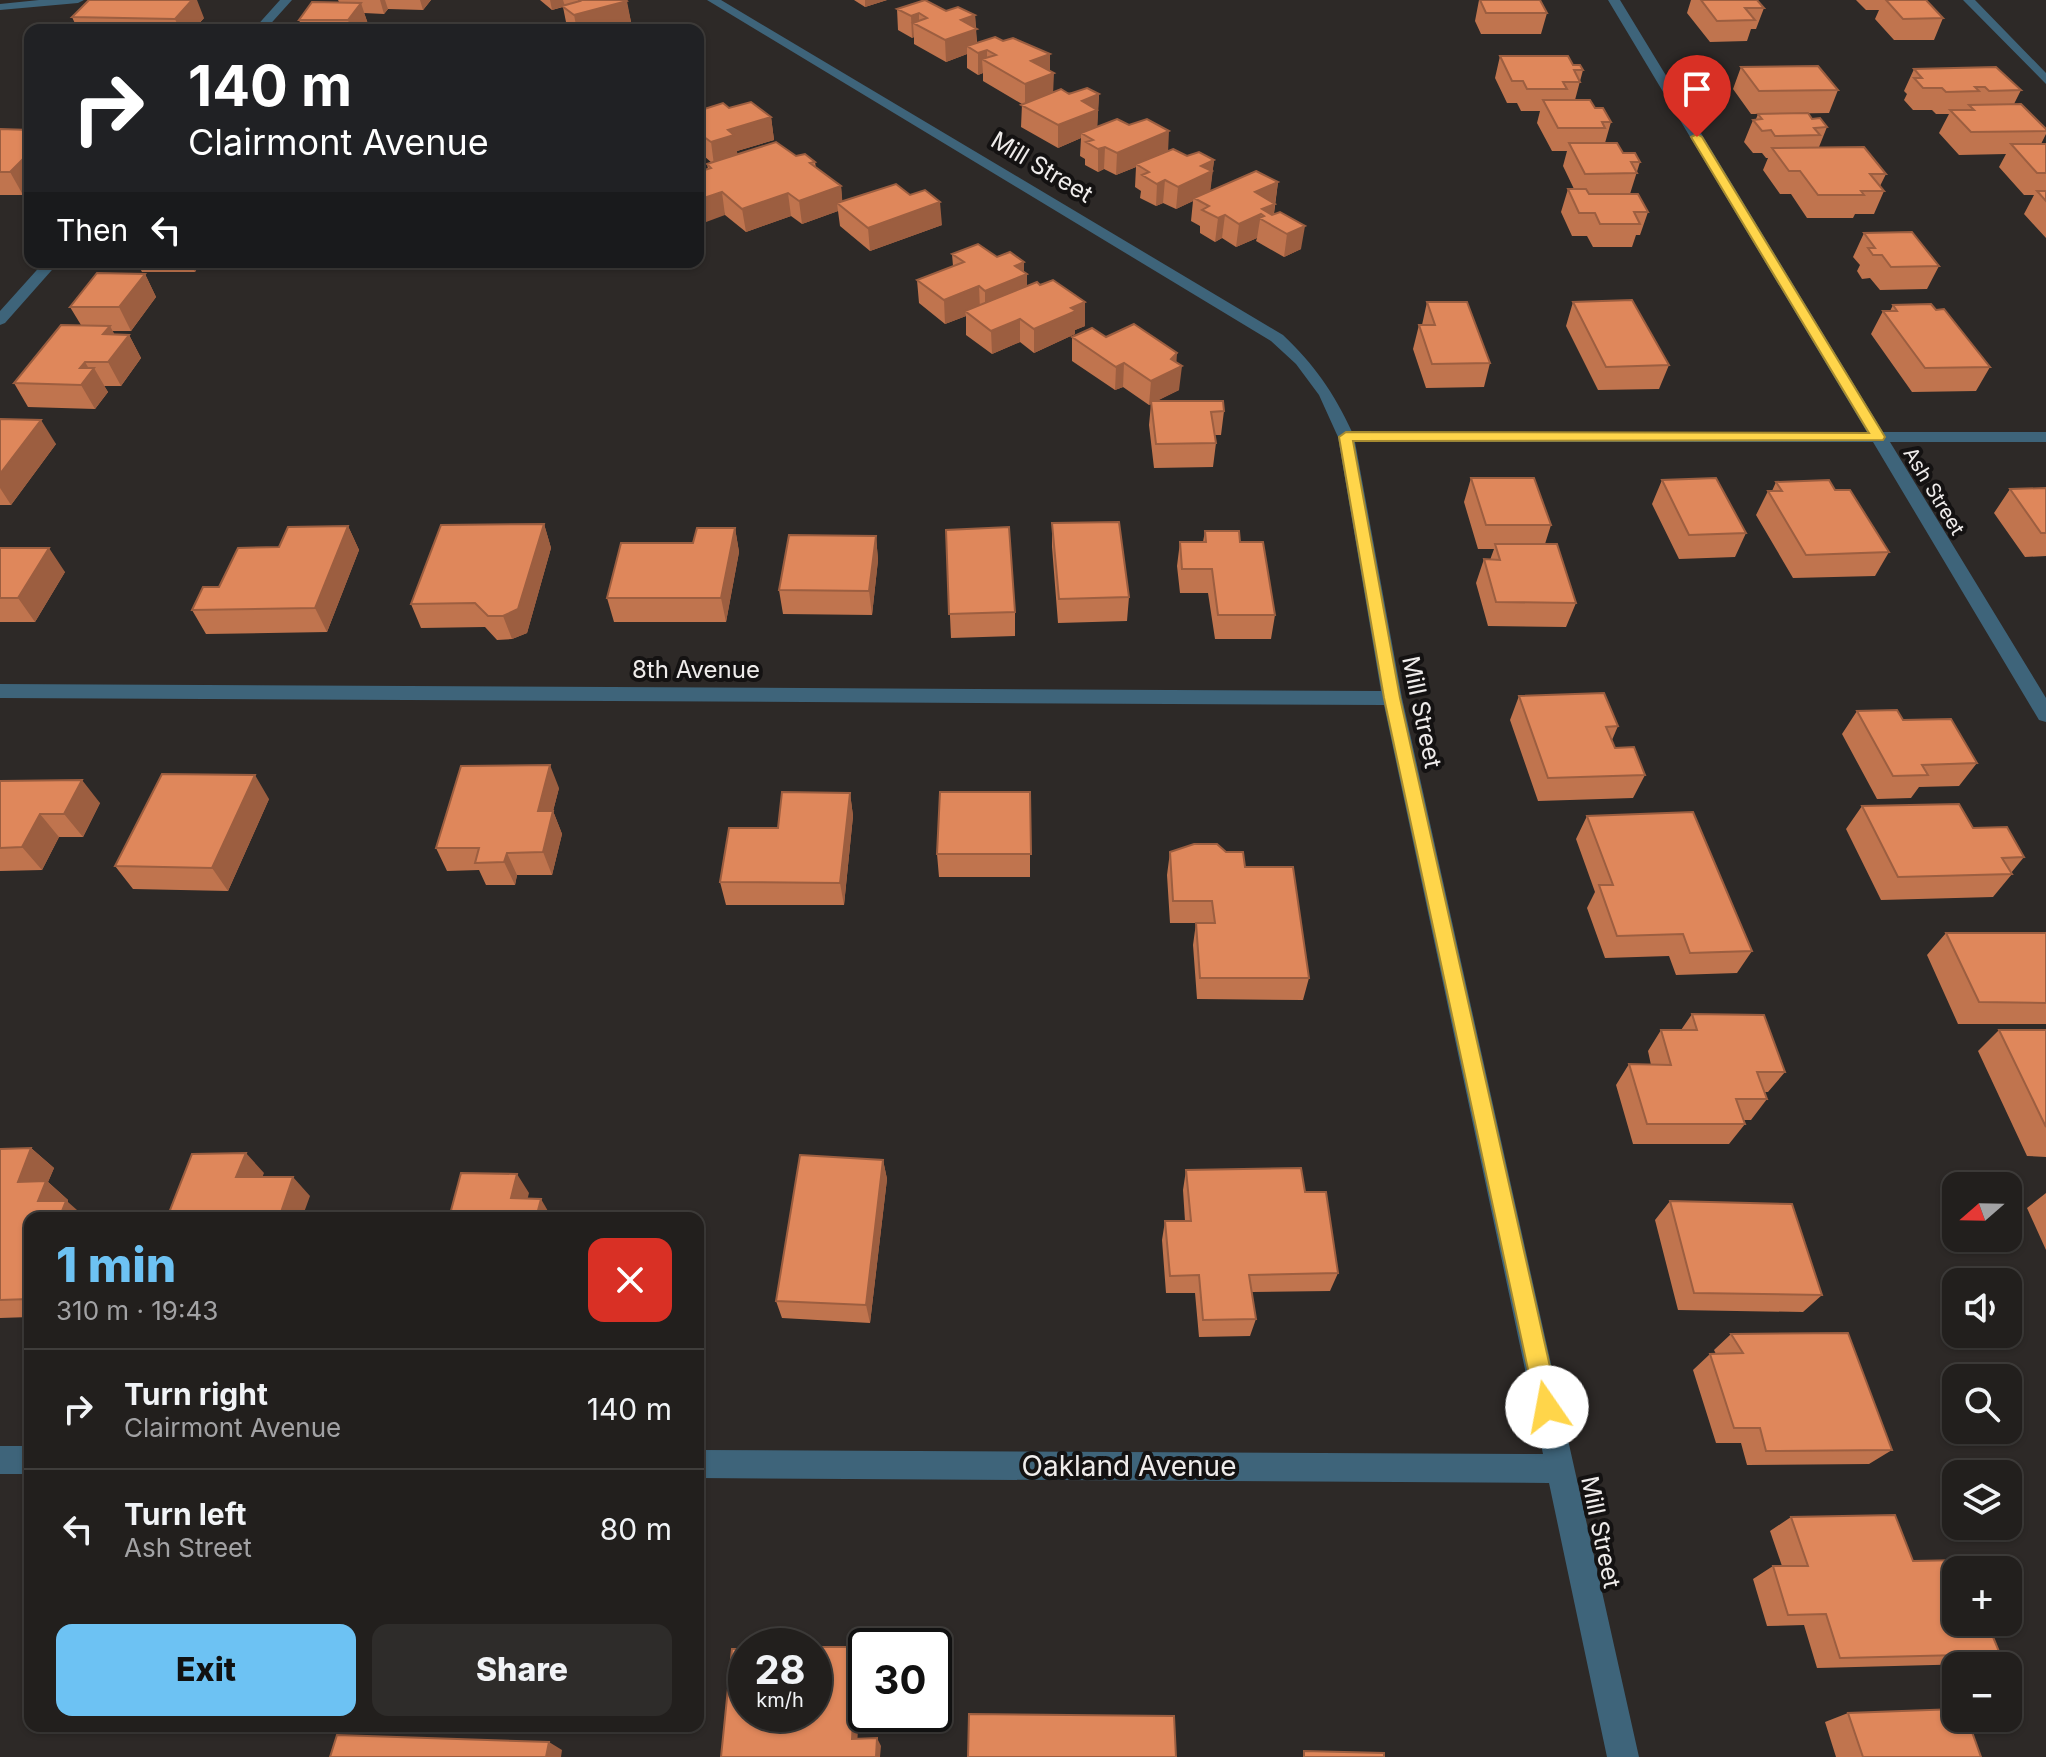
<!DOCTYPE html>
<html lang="en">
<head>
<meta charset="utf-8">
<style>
  :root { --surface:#221f1d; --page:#2e2c2a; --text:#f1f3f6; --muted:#a2a2a4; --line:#3f3d3b; --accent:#6dc2f3 }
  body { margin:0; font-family:Inter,sans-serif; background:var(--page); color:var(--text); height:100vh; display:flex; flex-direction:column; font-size:30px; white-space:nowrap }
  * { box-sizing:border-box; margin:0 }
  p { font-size:26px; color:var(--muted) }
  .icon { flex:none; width:44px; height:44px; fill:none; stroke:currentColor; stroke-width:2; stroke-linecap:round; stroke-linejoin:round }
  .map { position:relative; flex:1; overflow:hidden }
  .sheet { position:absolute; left:24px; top:1212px; width:680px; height:520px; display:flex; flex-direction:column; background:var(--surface); border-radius:16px; box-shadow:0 2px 6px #0004,0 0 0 2px var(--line) }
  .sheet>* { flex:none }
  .top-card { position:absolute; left:24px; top:24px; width:680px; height:244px; border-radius:16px; box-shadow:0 2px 6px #0004,0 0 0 2px var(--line); background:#202124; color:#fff; overflow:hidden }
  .needle { width:52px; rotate:250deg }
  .tools { position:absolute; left:1942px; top:1172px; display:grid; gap:16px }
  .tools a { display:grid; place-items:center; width:80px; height:80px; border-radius:16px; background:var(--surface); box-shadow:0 2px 6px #0004,0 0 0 2px var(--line); font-size:40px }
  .speed { position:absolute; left:728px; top:1628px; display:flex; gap:16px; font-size:40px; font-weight:700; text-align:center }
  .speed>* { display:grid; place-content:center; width:104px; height:104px; border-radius:50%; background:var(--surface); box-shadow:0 2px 6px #0004,0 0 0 2px var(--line); line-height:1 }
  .speed small { font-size:20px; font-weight:400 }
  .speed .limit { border:4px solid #111; border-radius:12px; background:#fff; color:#111 }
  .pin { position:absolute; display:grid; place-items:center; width:68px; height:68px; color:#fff; margin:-82px -34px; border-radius:50% 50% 50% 0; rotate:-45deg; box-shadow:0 0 8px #0007 }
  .pin .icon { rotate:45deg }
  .me { position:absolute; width:88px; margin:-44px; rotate:348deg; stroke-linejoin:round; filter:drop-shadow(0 0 6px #0008) }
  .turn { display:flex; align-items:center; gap:28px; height:168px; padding:0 32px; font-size:36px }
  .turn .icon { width:104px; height:104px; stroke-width:2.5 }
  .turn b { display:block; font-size:56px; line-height:68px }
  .then { display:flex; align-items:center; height:76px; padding:0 32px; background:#0003; gap:16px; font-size:30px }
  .round { display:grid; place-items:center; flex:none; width:84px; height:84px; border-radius:16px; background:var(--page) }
  .summary { display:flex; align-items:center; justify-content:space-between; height:136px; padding:0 32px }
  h1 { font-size:48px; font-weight:800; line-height:60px; color:var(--accent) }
  .action { display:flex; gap:16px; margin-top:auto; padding:16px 32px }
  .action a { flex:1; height:92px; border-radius:16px; background:var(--accent); color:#111; font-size:32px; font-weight:800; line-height:92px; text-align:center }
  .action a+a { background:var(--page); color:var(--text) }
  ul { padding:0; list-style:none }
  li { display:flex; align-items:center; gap:24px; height:120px; padding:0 32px; border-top:2px solid var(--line) }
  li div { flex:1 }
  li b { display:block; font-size:30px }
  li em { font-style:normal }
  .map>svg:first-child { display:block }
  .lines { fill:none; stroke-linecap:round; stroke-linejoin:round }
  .minor { fill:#3e647a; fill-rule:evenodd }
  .wall { fill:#c0744e }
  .shaded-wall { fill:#9c5e40 }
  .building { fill:#df875b; stroke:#9c5e40; stroke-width:2 }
  .route { fill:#ffd54a; stroke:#a68a30; stroke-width:2 }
  .labels { text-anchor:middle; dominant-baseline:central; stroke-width:8; stroke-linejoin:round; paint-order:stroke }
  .far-street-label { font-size:20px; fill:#efeceb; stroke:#141212 }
  .street-label { font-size:24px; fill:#efeceb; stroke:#141212 }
  .near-street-label { font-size:28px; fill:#efeceb; stroke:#141212 }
</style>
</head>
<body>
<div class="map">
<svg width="2046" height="1757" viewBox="0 0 2046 1757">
  <rect width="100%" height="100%" fill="#2d2927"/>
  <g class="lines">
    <path class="minor" d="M39,0H84L78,3L0,10V4Z
      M280,0H292L265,30H253Z
      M707,0H721L1283,335C1314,364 1334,393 1352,432H1867L1608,0H1620L1883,432H2046V442H1890L2046,698V722L2039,720L1873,442H1355L1402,698L1639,1757H1607L1549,1483L698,1478V1450L1543,1454L1384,705L0,698V684L1381,691L1338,437L1319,395L1296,364L1271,341Z
      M1963,0H1975L2046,73V84Z
      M44,262H59L5,323L0,325V311Z
      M0,1446H30V1474H0Z"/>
  </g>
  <path class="wall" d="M338,0H431L423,10L388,9L384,14L364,13L368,24L363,30H303L299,20L339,2Z
    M540,0H626L631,22L603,30H571L567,27L563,7L552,10Z
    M854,0H887L865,7Z
    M1479,0L1547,13L1541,34H1481L1475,21Z
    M1691,0H1757L1764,8L1756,29H1751L1747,41L1710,42L1687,13Z
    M1856,0H1926L1943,18L1934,40H1894L1875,19L1879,10H1866Z
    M897,9L946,11L975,15L977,43L1050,71L1053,92L1099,94L1097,127L1187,156L1214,160L1210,190L1278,182L1274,214L1301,249L1284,257L1256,241L1257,238L1236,247L1222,238L1215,242L1200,233V226L1191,221L1193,201L1176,209L1163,203L1156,206L1140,198L1141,191L1135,187L1136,167L1116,175L1104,169L1098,172L1085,165V159L1080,156L1081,138L1058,148L1021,127L1022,104L983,81V73L978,75L967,68V54L946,62L914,44V37L912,38L898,30Z
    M72,17L204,18L193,30H78Z
    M1500,56L1573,65L1583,70L1575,100L1595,108L1611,122L1605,143L1640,162L1630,194L1648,212L1640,235H1636L1632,247H1593L1587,236H1572L1561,212L1568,189H1574L1563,166L1567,151H1552L1537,123L1540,111H1521L1517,103H1507L1495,78Z
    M1741,67L1838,90L1829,113L1751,114L1733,89Z
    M1914,69L2021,90L2014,104L2046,129V134L2041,144H2046V238L2024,214L2034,195H2024L1999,167L2006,154L1959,155L1939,133L1949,114H1936L1932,110H1913L1904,100L1907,94L1904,91Z
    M729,108L771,117L774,140L737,151V154L796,156L815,162L816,168L841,186L842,201L942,225L870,251L840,226L838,211L802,224L791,216L746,232L725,215L708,169L707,164L712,163L704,156L698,158V111Z
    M1758,114L1812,119L1827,127L1819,147L1886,174L1880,186L1884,191L1874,214H1855L1853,218H1807L1791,194H1780L1763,170L1768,158H1766L1762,153H1753L1744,142L1753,120L1756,119Z
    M0,129L23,195H0Z
    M1864,233L1939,266L1927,289L1880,290L1870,278L1862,279L1857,271L1860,265L1853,257Z
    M952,254L997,257L1024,272L1027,286L1085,326L1075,330V334L1034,353L1020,342L992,354L966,335V316L945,324L919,303L917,280L953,266Z
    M120,262H201L195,272H142L137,263H120Z
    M145,274L156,297L131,331H112L114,334L129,335L141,358L121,386H104L108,392L95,409L28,407L14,383L81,325L70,307Z
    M1427,302L1490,363L1484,387L1426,388L1413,349L1419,325H1422Z
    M1573,302L1669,365L1659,389L1598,390L1566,326Z
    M1893,305L1990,367L1976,391L1912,392L1871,334L1883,311H1890Z
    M1072,337H1106L1179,390L1156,401L1224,411L1221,435H1215L1216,443L1213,467L1154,468L1149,425L1151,404L1149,405L1123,387L1115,390L1072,361Z
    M0,419L56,444L11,505H0Z
    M1471,478L1551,525L1545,544L1576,603L1566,627L1488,626L1476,583L1484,559L1490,560L1494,549H1478L1464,502Z
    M1662,480L1746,533L1735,557L1679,559L1652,504Z
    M1776,482L1835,490L1889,552L1875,576L1793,578L1756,515L1768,491H1772Z
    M2046,488V556L2025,557L1994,513L2010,489Z
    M1052,523L1129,597L1127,621L1058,623L1052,547Z
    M544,524L551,548L527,633L512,639L497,640L485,627L421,628L411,604Z
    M348,526L359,550L327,632L206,634L192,610L219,587L279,547Z
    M735,528L739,552L726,622H614L607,598L693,543Z
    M946,530L1015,612V636L951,638Z
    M1205,531L1240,542L1275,615L1271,639H1215L1208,593H1180L1177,566L1180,542H1203Z
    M876,536L878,560L872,615L783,614L779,590Z
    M0,548L65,572L35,622H0Z
    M1519,696L1618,726L1612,740L1615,748L1645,775L1633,798L1538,801L1510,720Z
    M1857,711L1903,720L1977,763L1959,786L1919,787L1911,798L1877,799L1842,734Z
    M0,781L100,803L83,837H59L42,870L0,871Z
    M559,788L553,811L562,834L552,875H517L515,885H486L479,870L447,871L436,848Z
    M1030,792V877H939L937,854Z
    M850,793L853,816L844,905H726L720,882L778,828Z
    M269,799L228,891L133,889L115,866Z
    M1862,806L2024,857L2011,873L2012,874L1993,897L1881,900L1846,829Z
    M1587,816L1752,951L1737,973L1676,975L1669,956L1605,958L1587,908L1595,892L1576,839Z
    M1170,852L1245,867L1309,978L1303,1000L1197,999L1193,945L1196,923H1170L1167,875Z
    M1946,933H2046V1024H1958L1927,955Z
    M1692,1014L1785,1072L1768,1092H1765L1767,1099L1751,1120H1744L1745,1124L1729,1144H1633L1616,1085L1629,1064L1651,1065L1648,1051L1661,1030H1681Z
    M1999,1030H2046V1157L2027,1156L1978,1051Z
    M31,1148L54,1168L48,1182L68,1200V1202L30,1218V1317L0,1318V1149Z
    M883,1160L887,1179L870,1323L782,1318L776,1301Z
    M1186,1170L1305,1192L1338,1273L1330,1291L1252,1292L1256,1319L1250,1336L1199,1337L1195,1293H1166L1162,1240L1165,1221H1185L1183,1190Z
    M2046,1193V1250L2027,1208Z
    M1670,1201L1822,1295L1803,1312L1678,1310L1655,1220Z
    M1731,1334L1892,1450L1869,1464L1747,1465L1741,1443H1716L1693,1370L1710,1354H1716L1714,1350Z
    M1791,1517L1913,1561L2000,1654L1972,1664L1817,1668L1804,1625L1767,1626L1753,1579L1773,1566H1782L1770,1531Z
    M1848,1713L1981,1757H1836L1825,1722Z"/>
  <path class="shaded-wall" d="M192,0H197L204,18L193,30H180L175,19Z
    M380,0H385L388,9L384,14Z
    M420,0H431L423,10Z
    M550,0H563L565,6L552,10Z
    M865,0H887L865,7Z
    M627,1L631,22L603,30H577L574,15Z
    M361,3L368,24L363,30H351L348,20Z
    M919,13V26L913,23L914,37L912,38L911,16Z
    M975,15L977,51L967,46V54L946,62L945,40L961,20Z
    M987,50V62L982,59L983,73L978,75V53Z
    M1050,54V75L1054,73L1053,95L1025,106V84L1031,61Z
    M1099,94L1097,132L1081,133V138L1058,148V125L1082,101Z
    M771,117L774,140L737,151L738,158L714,165L711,142L728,130Z
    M1169,131L1168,153L1136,164V167L1116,175L1117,153Z
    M698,134H700L704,156L698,158Z
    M1105,147L1104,169L1098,172V149Z
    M30,152V188L23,195L10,172Z
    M1214,160L1210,194L1194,198L1193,201L1176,209L1178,187L1201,166Z
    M1165,180L1163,203L1156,206L1157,184Z
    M1278,182L1272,226L1264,216L1255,192Z
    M841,186L843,208L837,203L838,211L802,224L799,201Z
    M722,192L725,215L698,225V200Z
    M788,193L791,216L746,232L742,209Z
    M940,202L942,225L870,251L868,228Z
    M1261,214L1257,238L1236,247L1239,224Z
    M1225,215L1222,238L1215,242L1218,218Z
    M1305,226L1301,249L1284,257L1287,234Z
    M190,262H201L195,272Z
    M1024,262V275L1027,274V298L985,314V291L1015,266Z
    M145,274L156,297L131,331L119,307Z
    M979,286L980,310L965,311L966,316L945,324L944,300Z
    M1085,302V326L1075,330V334L1034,353V329L1071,308Z
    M1020,319V342L992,354L991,331Z
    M110,326L121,346L129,335L141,358L121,386L108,362L103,334Z
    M1177,353L1176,369L1182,366L1179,390L1149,405L1151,381Z
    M85,362L91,372L94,368L108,392L95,409L81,385L80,368Z
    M1124,363L1123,387L1115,390L1116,367Z
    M41,420L56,444L11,505L0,488V474Z
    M544,524L551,548L527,633L512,639L503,616Z
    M348,526L359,550L327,632L315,608Z
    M735,528L739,552L726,622L721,598Z
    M876,536L878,560L872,615L869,591Z
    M49,548L65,572L35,622L18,598Z
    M550,765L559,788L553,811L562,834L552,875L543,852L538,811Z
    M255,775L269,799L228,891L212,868Z
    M82,780L100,803L83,837L64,814Z
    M850,793L853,816L844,905L840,883Z
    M40,814L59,837L42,870L22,847Z
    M507,853L517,875L515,885L504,862Z
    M31,1148L54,1168L48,1182L68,1200V1202L86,1218H58L18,1182Z
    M246,1153L264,1173L255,1196L236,1177Z
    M883,1160L887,1179L870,1323L866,1305Z
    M517,1174L529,1193L523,1217L511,1198Z
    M293,1177L310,1196L302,1218H279Z
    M541,1199L552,1218H536Z
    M857,1647L862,1657L857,1747L852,1739Z
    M877,1738L881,1746L880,1757H876Z
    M549,1742L562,1750L561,1757H546Z"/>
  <path class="building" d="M89,0H192L175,19L72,17Z
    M579,0H626L627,1L574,15L562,6L580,1Z
    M925,0L946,11L958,7L975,15L961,20L977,29L945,40L913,23L927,18L919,13L911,16L897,9Z
    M1480,0H1540L1547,13H1486Z
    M1701,0H1757L1764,8H1745L1755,20L1717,21Z
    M1886,0H1926L1943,18L1903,19Z
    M312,2L361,3L348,20H299Z
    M995,37L1003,41L1013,38L1050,54L1031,61L1054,73L1025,84L982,59L996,55L987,50L978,53L967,46Z
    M1500,56H1568L1573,65H1580L1583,70H1574L1580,82H1563L1567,89H1527L1523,81H1512Z
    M1818,66L1838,90L1759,91L1741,67Z
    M1996,67L2021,90L1989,91L1985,87H1975L1979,91L1946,92L1942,88H1923L1914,78H1922L1914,69Z
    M1087,88L1099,94L1082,101L1097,110L1058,125L1021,105L1061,89L1069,94Z
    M1543,100H1590L1595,108H1603L1611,122H1602L1605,128H1558Z
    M751,102L771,117L728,130L734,135L711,142L700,134H698V111L723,103L729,108Z
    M2021,104L2046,129V131L1971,132L1950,110H1974L1969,105Z
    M1808,113L1812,119L1820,118L1827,127L1814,128L1820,135L1775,136L1771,130L1762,131L1753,120L1762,119L1758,114Z
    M1117,119L1129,125L1147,119L1169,131L1117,153L1105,147L1098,149L1086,142L1093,140L1081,133Z
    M0,129L30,130V152L10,172H0Z
    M776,142L796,156L805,154L815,162L810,163L841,186L799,201L788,193L742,209L722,192L698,200V172L711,168L707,164Z
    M1569,143H1617L1623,153H1635L1640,162H1631L1637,173L1585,174Z
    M2011,144H2046V173H2037Z
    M1864,147L1886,174H1870L1884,191H1861L1864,195H1818L1800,171H1789L1772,148Z
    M1173,149L1187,156L1199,152L1214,160L1201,166L1212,171L1178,187L1165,180L1157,184L1142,175L1149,172L1136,164Z
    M1256,171L1278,182L1255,192L1275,204L1262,209L1272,215L1280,212L1305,226L1287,234L1259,218L1264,216L1261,214L1239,224L1225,215L1218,218L1202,210L1209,206L1194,198Z
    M896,184L910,195L925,190L940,202L868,228L837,203Z
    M1568,189H1586L1589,194H1638L1648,212H1634L1640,224H1600L1595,213H1579Z
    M2037,191H2046V201Z
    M1912,232L1939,266L1891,267L1882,255H1873L1868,248H1875L1864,233Z
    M978,244L997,257L1010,252L1024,262L1015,266L1027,274L985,291L979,286L944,300L917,280L964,262L952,254Z
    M97,273L145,274L119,307H70Z
    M1053,280L1085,302L1071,308L1076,311L1034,329L1020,319L991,331L965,311L1037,282L1040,285Z
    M1632,300L1669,365L1606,367L1573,302Z
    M1427,302H1467L1490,363L1432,364L1419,325H1435Z
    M1931,304L1936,310L1944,309L1990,367L1925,368L1883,311H1897L1893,305Z
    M1134,324L1177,353L1171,359L1182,366L1151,381L1124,363L1116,367L1072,337L1092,328L1106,337Z
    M61,325L110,326L103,334L129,335L108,362H85L80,368H94L81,385L14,383Z
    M1151,401H1223L1224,411L1211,412L1216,443L1156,444Z
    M0,419L41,420L0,474Z
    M1471,478H1534L1551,525H1486Z
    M1716,478L1746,533L1689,535L1662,480Z
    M1829,480L1835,490H1850L1889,552L1806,555L1768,491H1782L1776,482Z
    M2046,488V533H2041L2010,489Z
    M1119,522L1129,597L1059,599L1052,523Z
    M544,524L518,609L503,616H488L475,603L411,604L441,525Z
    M348,526L315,608L192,610L203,587H219L238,548L279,547L288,527Z
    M1009,527L1015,612L949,614L946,530Z
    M697,528H735L721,598H607L621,543H693Z
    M1205,531H1239L1240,542H1263L1275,615H1218L1212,569H1182L1180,542H1206Z
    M789,535L876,536L869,591L779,590Z
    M1495,544H1557L1576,603L1496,602L1484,559L1500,560Z
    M0,548H49L18,598H0Z
    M1604,693L1618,726L1606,727L1615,748L1634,747L1645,775L1548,778L1519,696Z
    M1897,710L1903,720L1951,719L1977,763L1922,765L1928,775L1893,776L1857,711Z
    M550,765L538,811H553L543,852L507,853L504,862L475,863L479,848H436L461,766Z
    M162,774L255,775L212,868L115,866Z
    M82,780L64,814H40L22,847L0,848V781Z
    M782,792L850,793L840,883L720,882L729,828H778Z
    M940,792H1030L1031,854H937Z
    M1959,804L1973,828L2007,827L2024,857L2002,858L2012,874L1898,877L1862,806Z
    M1693,812L1752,951L1690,953L1683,934L1617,936L1599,885H1613L1587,816Z
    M1194,844H1217L1226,852H1243L1245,867H1293L1309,978H1200L1196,923H1215L1212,901H1173L1170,852Z
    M1946,933H2046V1003L1979,1002Z
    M1692,1014L1764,1015L1785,1072H1757L1767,1099H1736L1745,1124H1647L1629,1064L1671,1065L1661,1030H1697Z
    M1999,1030H2046V1127Z
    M31,1148L18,1182L46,1181L38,1201H66L60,1216L82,1215L81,1218H30V1299L0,1300V1149Z
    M246,1153L236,1177H293L279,1218H167L192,1154Z
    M800,1155L883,1160L866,1305L776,1301Z
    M1301,1168L1305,1192H1326L1338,1273L1249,1275L1256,1319L1203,1320L1199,1275L1170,1276L1165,1221H1191L1186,1170Z
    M461,1173L517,1174L511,1198L541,1199L536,1218H449Z
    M1670,1201L1792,1204L1822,1295L1694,1293Z
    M1848,1333L1892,1450L1766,1451L1760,1428H1734L1710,1354L1743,1353L1731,1334Z
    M1895,1515L1913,1561L1963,1560L1967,1570H1956V1622H1987L2000,1654L1840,1658L1826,1614L1788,1615L1773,1566H1808L1791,1517Z
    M814,1647H857L852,1739L877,1738L876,1757H721L732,1649H746V1714H814Z
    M1956,1709V1718H1967L1981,1757H1863L1848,1713Z
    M969,1714L1174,1716L1176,1757H968Z
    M337,1735L549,1742L546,1757H330Z
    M1304,1751L1384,1753V1757H1304Z"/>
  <path class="route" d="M1697,134L1702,137L1885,437L1883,440L1353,441L1400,698L1559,1407L1555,1415L1547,1419L1539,1415L1536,1407L1384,698L1339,437L1346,432L1869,433L1691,137Z"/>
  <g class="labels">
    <g class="far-street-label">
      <text transform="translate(1934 491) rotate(59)">Ash Street</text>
    </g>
    <g class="street-label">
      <text transform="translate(1042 167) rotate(31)">Mill Street</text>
      <text x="696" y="669">8th Avenue</text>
      <text transform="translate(1422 712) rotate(78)">Mill Street</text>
      <text transform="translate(1601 1532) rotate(78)">Mill Street</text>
    </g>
    <g class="near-street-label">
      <text x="1129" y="1466">Oakland Avenue</text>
    </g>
  </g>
</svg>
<div class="tools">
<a><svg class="needle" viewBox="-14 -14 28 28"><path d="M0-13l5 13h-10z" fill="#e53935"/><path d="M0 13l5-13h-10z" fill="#a2a2a4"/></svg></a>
<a><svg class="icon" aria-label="sound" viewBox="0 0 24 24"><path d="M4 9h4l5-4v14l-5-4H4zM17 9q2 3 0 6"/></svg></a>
<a><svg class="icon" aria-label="search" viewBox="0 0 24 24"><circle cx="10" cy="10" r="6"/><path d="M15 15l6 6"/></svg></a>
<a><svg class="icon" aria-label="layers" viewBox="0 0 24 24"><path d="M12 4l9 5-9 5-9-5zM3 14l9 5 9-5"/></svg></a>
<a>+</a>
<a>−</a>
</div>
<div class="speed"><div>28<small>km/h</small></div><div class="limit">30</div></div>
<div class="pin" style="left:1697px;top:137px;background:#d93025"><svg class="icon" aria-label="arrive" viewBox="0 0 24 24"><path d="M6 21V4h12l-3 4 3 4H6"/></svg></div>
<svg class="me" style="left:1547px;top:1407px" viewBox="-20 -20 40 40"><circle r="19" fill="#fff"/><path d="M0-13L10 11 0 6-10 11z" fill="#ffd54a"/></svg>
<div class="top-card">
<div class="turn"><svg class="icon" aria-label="right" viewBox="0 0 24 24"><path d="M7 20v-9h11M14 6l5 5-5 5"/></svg><div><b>140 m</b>Clairmont Avenue</div></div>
<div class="then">Then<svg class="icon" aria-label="left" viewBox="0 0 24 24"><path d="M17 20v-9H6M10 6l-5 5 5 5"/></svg></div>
</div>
<section class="sheet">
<div class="summary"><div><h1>1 min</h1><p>310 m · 19:43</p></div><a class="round" style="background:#d93025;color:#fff"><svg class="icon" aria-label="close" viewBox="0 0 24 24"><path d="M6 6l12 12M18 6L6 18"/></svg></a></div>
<ul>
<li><svg class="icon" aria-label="right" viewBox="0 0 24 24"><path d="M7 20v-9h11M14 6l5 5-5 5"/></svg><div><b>Turn right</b><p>Clairmont Avenue</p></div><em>140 m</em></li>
<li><svg class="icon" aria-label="left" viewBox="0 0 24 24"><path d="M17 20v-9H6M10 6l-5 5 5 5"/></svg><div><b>Turn left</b><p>Ash Street</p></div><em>80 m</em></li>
</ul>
<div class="action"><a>Exit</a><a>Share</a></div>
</section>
</div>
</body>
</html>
